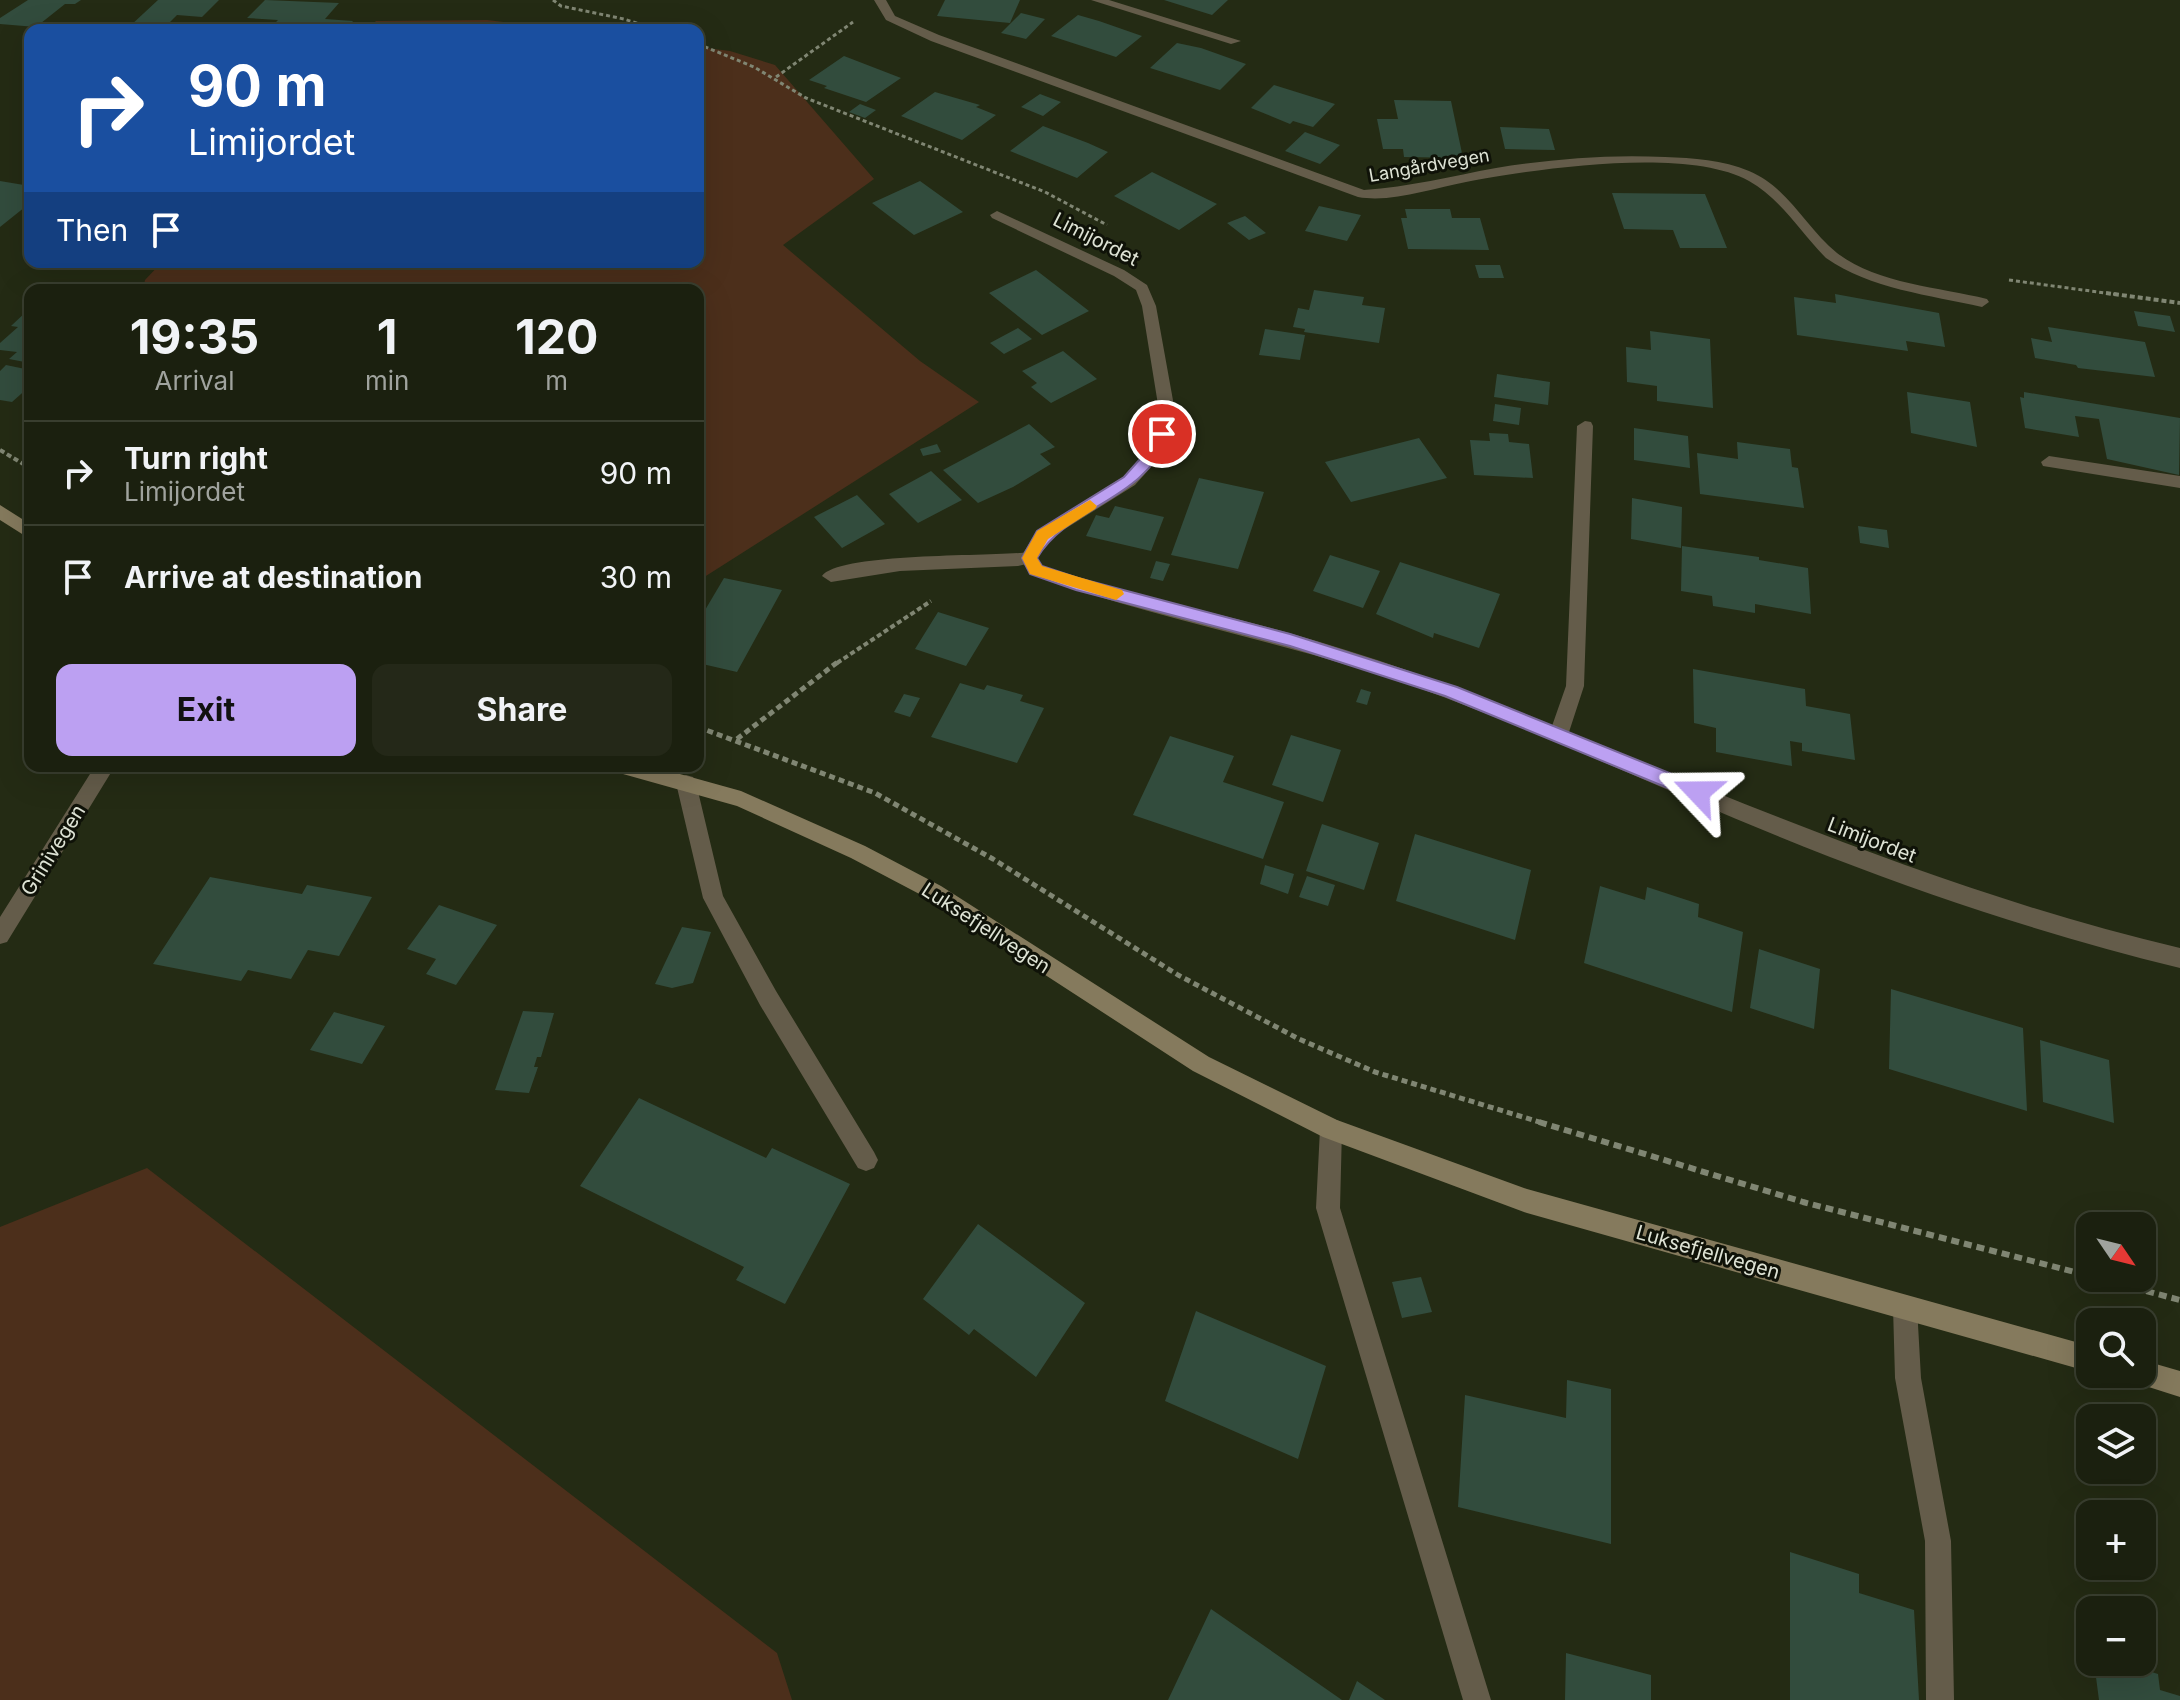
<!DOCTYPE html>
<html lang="en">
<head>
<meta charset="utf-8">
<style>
  :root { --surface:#1b200f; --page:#242818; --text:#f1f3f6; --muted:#a0a39e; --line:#393e2f; --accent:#bca0f2 }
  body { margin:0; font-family:Inter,sans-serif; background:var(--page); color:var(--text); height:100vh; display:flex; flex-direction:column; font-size:30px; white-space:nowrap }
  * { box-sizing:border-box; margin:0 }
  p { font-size:26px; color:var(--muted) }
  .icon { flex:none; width:44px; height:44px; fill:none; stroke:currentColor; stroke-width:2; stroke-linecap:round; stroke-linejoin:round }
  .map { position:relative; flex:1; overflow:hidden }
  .side { position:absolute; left:24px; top:284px; width:680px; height:488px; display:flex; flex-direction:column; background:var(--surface); border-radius:16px; box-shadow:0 8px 32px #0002,0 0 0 2px var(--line) }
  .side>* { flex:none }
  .guide { position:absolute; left:24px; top:24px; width:680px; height:244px; border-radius:16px; box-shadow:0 8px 32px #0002,0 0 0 2px var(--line); background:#1a4fa0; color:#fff; overflow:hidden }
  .needle { width:52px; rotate:125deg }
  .tools { position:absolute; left:2076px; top:1212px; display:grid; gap:16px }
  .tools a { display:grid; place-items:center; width:80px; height:80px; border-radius:16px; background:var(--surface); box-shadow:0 8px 32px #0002,0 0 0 2px var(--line); font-size:40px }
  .pin { position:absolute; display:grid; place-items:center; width:68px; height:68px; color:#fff; margin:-34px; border:4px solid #fff; border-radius:50%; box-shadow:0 2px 8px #0007 }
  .me { position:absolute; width:88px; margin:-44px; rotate:293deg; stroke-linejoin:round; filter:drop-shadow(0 0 6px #0008) }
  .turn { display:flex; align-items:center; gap:28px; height:168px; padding:0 32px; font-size:36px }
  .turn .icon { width:104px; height:104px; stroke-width:2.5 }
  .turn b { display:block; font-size:56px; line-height:68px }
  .then { display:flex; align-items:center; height:76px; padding:0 32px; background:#0003; gap:16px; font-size:30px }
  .eta { display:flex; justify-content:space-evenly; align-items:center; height:136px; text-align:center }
  .eta b { font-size:48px; font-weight:700; line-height:56px }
  .cta { display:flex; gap:16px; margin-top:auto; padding:16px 32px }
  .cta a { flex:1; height:92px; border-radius:16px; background:var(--accent); color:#111; font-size:32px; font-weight:700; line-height:92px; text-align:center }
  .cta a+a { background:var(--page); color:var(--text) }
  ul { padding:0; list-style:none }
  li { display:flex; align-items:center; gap:24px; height:104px; padding:0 32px; border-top:2px solid var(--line) }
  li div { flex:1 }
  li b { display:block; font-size:30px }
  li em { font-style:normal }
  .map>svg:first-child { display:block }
  .green { fill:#4c2f1b }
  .building { fill:#324c3d }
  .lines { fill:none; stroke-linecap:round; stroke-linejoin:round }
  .path-far3 { stroke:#808673; stroke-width:3; stroke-dasharray:4 3; stroke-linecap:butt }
  .path-far2 { stroke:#808673; stroke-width:4; stroke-dasharray:5 3; stroke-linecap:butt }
  .path-far1 { stroke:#808673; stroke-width:5; stroke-dasharray:6 4; stroke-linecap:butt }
  .path { stroke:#808673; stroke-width:6; stroke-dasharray:8 5; stroke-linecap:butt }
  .lane { fill:#645c4a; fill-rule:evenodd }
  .street { fill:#645c4a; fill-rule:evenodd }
  .secondary { fill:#857a5d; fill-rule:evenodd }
  .route { fill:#bca0f2; stroke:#7a689d; stroke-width:2 }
  .slow { fill:#f59e0b }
  .labels { text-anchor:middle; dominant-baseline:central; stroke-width:6; stroke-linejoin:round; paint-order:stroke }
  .far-street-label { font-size:18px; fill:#dee3d5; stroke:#0f1208 }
  .street-label { font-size:20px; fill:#dee3d5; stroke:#0f1208 }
</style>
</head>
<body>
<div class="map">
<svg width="2180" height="1700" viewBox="0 0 2180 1700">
  <rect width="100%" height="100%" fill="#242b14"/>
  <path class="green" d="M487,20L569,30H366L376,21Z
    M698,47L730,51L775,65L874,179L783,245L920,361L979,402L698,581V290H143L145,280L162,262H698Z
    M147,1168L777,1653L792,1700H0V1227Z"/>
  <path class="building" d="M28,0H81L75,4H65L36,27L0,24V18Z
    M158,0H219L202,17L177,15L164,28L130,26Z
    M265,0L339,3L325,19L353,21L346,30H329L335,23H311L305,29L272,26L278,20L247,18Z
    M945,0H1020L1010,23L937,16Z
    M1164,0H1228L1212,15Z
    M1021,13L1045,19L1026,39L1001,33Z
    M1078,15L1099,21L1142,36L1116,57L1051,36Z
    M1177,43L1201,48L1246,64L1220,90L1150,68Z
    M844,56L901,78L866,102L824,88L827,86L809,80Z
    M1274,85L1335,104L1313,127L1293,121L1290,124L1251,108Z
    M935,92L980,105L976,107L996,115L962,140L901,116Z
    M1040,94L1061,102L1043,116L1021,107Z
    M1394,100L1451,101L1463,158L1404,157L1403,149H1383L1377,119H1398Z
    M860,104L876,110L865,118L849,112Z
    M1043,126L1088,143L1108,152L1077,178L1010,151Z
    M1500,127L1549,129L1555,150L1505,149Z
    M1305,132L1340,145L1320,164L1285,151Z
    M1152,172L1217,204L1179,230L1114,196Z
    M0,181L30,186V203L0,227Z
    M920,181L963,212L914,235L872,203Z
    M1612,193L1705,194L1727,248H1680L1673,230L1624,229Z
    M1319,206L1361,215L1347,241L1305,231Z
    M1405,209H1450L1452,218H1480L1489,250L1408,249L1401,218H1407Z
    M1245,216L1266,233L1249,240L1227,223Z
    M1475,265H1500L1504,278H1479Z
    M1036,270L1089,311L1042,335L989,293Z
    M1314,290L1364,297L1362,305L1385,308L1379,343L1304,332L1305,329L1293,327L1298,308L1309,310Z
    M1835,294L1939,313L1945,347L1906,341L1908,351L1797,335L1794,297L1836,303Z
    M28,310L30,311V363L9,359L17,352L0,350V343L18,327L11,326Z
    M2134,311L2170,316L2175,332L2138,326Z
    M2048,327L2145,342L2155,377L2078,368L2076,365L2035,358L2031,338L2052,342Z
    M1018,328L1032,339L1004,354L990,343Z
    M1265,329L1305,335L1300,360L1259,355Z
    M1650,331L1710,339L1713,408L1657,401V386L1627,382L1626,347L1651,350Z
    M1063,351L1097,379L1051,403L1031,387L1037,383L1022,371Z
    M6,365L30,370V386L12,402L0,400V371Z
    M1497,374L1550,382L1548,405L1494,397Z
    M1907,392L1970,402L1977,447L1911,433Z
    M2024,392L2180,418L2179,475L2107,459L2099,419L2075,416L2079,437L2025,428L2020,397L2024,398Z
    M1495,404L1521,408L1519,425L1493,421Z
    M1029,424L1055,447L1040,454L1051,464L1013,487L978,503L943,470Z
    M1634,428L1688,436L1690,468L1634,460Z
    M1489,433L1508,434L1509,442L1529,444L1533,478L1474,475L1470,440L1490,441Z
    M1419,438L1447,478L1351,502L1325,462Z
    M1737,442L1790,449L1792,467L1798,468L1804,508L1700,494L1697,453L1738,459Z
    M937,444L941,452L923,456L920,449Z
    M931,471L962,500L918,523L889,494Z
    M1199,478L1264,492L1238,569L1171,555Z
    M857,495L885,524L842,548L814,517Z
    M1632,498L1682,507L1681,548L1631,539Z
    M1115,506L1164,517L1151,551L1086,536L1096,515L1109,518Z
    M1858,526L1887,530L1889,548L1860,543Z
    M1682,546L1759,557V560L1808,568L1811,614L1755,604V613L1713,606L1712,596L1681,591Z
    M1330,555L1380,571L1363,608L1313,591Z
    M1156,561L1170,564L1163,581L1150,578Z
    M1400,562L1500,594L1479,648L1434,633L1433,638L1376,614Z
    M724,578L782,590L737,672L698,663V622Z
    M938,612L989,628L966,666L915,649Z
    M1693,669L1805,689L1806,706L1850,714L1855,760L1802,751V743L1790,741L1792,766L1716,752V728L1694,723Z
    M960,683L984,690L987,685L1023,695L1020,701L1044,708L1017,763L931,737Z
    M1361,689L1371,692L1367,705L1356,702Z
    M904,694L920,698L910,717L894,712Z
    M1291,735L1341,750L1323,802L1272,785Z
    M1170,736L1234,756L1223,782L1284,802L1263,859L1133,815Z
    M1322,824L1379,843L1364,890L1306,871Z
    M1415,834L1531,870L1515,940L1396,901Z
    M1265,865L1294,874L1288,894L1260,884Z
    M1307,876L1335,885L1328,906L1299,897Z
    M210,877L302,894L307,885L372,897L339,956L308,950L291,979L248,970L241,981L153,964Z
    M1600,886L1645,900L1647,887L1699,904L1698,917L1743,932L1732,1012L1584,963Z
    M439,905L497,925L456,985L426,974L436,959L407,949Z
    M682,927L711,932L693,983L672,988L655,984Z
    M1759,949L1820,969L1814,1029L1750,1008Z
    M1891,989L2023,1028L2027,1111L1889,1069Z
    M523,1011L554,1013L541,1057H537L534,1067H538L529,1093L495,1090Z
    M334,1012L385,1026L362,1064L310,1050Z
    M2040,1040L2109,1060L2114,1123L2043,1102Z
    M639,1098L766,1158L772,1148L850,1184L785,1304L736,1280L744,1267L580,1186Z
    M978,1224L1085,1303L1036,1377L974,1329L969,1335L923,1299Z
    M1421,1277L1432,1312L1402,1318L1392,1282Z
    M1196,1311L1326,1366L1298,1459L1165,1401Z
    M1567,1380L1611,1389V1544L1458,1507L1465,1395L1566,1418Z
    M1790,1552L1859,1574V1593L1914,1610L1919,1700H1790Z
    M1211,1609L1342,1700H1168Z
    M1566,1653L1651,1675V1700H1565Z
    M2094,1662H2120L2158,1674L2160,1690L2180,1696V1700H2099Z
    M1357,1681L1385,1700H1349Z"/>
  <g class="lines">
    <path class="path-far3" d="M553,0L561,6L624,19L658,30
      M698,44L754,67L806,98L1045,192L1107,225
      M776,77L853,22
      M2009,280L2120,295"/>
    <path class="path-far2" d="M2106,293L2180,303
      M0,450L30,468
      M837,663L931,601"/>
    <path class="path-far1" d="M698,727L875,793L993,859L1178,975L1299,1039L1375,1072L1546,1124
      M737,739L839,661"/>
    <path class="path" d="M1539,1122L1803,1202L2090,1276
      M2096,1278L2180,1300"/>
    <path class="lane" d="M1091,0H1109L1241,41L1231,44Z
      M2049,456L2180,476V488L2043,466L2041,462Z
      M1029,552L1038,558L1035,562L1018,566L900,571L831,582L822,576C840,552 993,557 1029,552Z
      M686,775L693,777L696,783L723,896L776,991L874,1152L878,1160L874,1168L866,1171L858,1168L760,1005L703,898L676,783L679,777Z
      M1905,1295L1914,1298L1917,1307L1921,1378L1951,1541L1954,1700H1926L1925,1541L1895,1378L1893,1307L1896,1298Z"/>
    <path class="street" d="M874,0H886L895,16L939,35L1364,190C1409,187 1452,176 1496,168C1552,159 1609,154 1665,157C1693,158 1723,160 1749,171C1788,187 1805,227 1837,253C1877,284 1939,287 1987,299L1989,302L1982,307C1930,295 1870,289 1826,258C1801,233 1781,199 1749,181C1687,146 1535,169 1466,182C1433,188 1392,203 1358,197L931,41L886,20Z
      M997,211L1124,270L1147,285L1156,306L1176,417L1162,455L1135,485L1049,539L1038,558L1042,566C1123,593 1207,610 1289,633C1378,658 1466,690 1552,726L1566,686L1577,426L1585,421L1591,422L1593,426L1584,686L1569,732C1770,815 1968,898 2180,948V968C2061,939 1944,901 1830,857C1701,807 1576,747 1446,698C1310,646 1166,623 1030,574L1020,558L1037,531L1123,477L1149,449L1160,417L1142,306L1136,290L1114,276L992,218L990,215Z
      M95,766H115L7,942L0,944V917Z
      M1331,1118L1339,1121L1342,1129L1340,1208L1491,1700H1463L1316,1208L1320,1129L1323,1121Z"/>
    <path class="secondary" d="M0,505L30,524V539L0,520Z
      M613,766H651L741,791L865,846L941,886L1209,1057L1337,1120L1527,1189L2090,1346V1372L1527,1213L1323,1137L1193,1071L927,898L851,858L737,806L623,774L616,772Z
      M2142,1360L2180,1371V1397L2133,1382L2130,1374H2142Z"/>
  </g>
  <path class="route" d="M1162,429L1169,434C1144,503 1069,504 1037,558L1042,566L1078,578L1290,634L1457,687L1704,787L1707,792L1704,798H1692L1445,696L1290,646L1076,590L1030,574L1022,558L1037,531L1124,477L1149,449L1156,431Z"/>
  <path class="slow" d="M1090,500L1097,506L1095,509L1048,539L1037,558L1042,566L1122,590L1124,594L1116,600L1030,574L1022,558L1037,531Z"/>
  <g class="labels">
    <g class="far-street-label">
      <text transform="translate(1429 165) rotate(-10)">Langårdvegen</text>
    </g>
    <g class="street-label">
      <text transform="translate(1096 239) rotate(27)">Limijordet</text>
      <text transform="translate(1872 840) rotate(21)">Limijordet</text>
      <text transform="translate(53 850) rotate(-58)">Grinivegen</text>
      <text transform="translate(986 928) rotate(33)">Luksefjellvegen</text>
      <text transform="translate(1708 1252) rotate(16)">Luksefjellvegen</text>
    </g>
  </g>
</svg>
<div class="tools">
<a><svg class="needle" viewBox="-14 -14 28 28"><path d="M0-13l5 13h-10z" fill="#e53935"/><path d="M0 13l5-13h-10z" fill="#a0a39e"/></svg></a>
<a><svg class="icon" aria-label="search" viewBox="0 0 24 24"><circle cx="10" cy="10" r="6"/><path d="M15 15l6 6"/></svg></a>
<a><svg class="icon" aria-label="layers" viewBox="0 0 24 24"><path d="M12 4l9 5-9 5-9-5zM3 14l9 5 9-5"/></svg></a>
<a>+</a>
<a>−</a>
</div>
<div class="pin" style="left:1162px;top:434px;background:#d93025"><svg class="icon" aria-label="arrive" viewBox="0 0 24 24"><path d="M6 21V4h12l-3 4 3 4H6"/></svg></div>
<svg class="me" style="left:1698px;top:792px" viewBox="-20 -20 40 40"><path d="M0-17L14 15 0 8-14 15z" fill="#bca0f2" stroke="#fff" stroke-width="4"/></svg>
<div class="guide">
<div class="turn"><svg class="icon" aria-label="right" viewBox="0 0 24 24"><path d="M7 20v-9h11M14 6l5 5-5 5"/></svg><div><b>90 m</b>Limijordet</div></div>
<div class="then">Then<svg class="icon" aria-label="arrive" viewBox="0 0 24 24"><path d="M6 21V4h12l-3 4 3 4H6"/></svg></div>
</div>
<section class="side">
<div class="eta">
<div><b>19:35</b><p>Arrival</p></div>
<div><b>1</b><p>min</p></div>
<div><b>120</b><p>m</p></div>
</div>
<ul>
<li><svg class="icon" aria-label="right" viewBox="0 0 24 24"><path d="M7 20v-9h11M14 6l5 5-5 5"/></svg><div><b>Turn right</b><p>Limijordet</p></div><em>90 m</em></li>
<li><svg class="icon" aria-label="arrive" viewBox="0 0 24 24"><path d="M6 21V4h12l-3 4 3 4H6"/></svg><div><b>Arrive at destination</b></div><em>30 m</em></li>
</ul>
<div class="cta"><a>Exit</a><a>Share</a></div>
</section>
</div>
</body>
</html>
